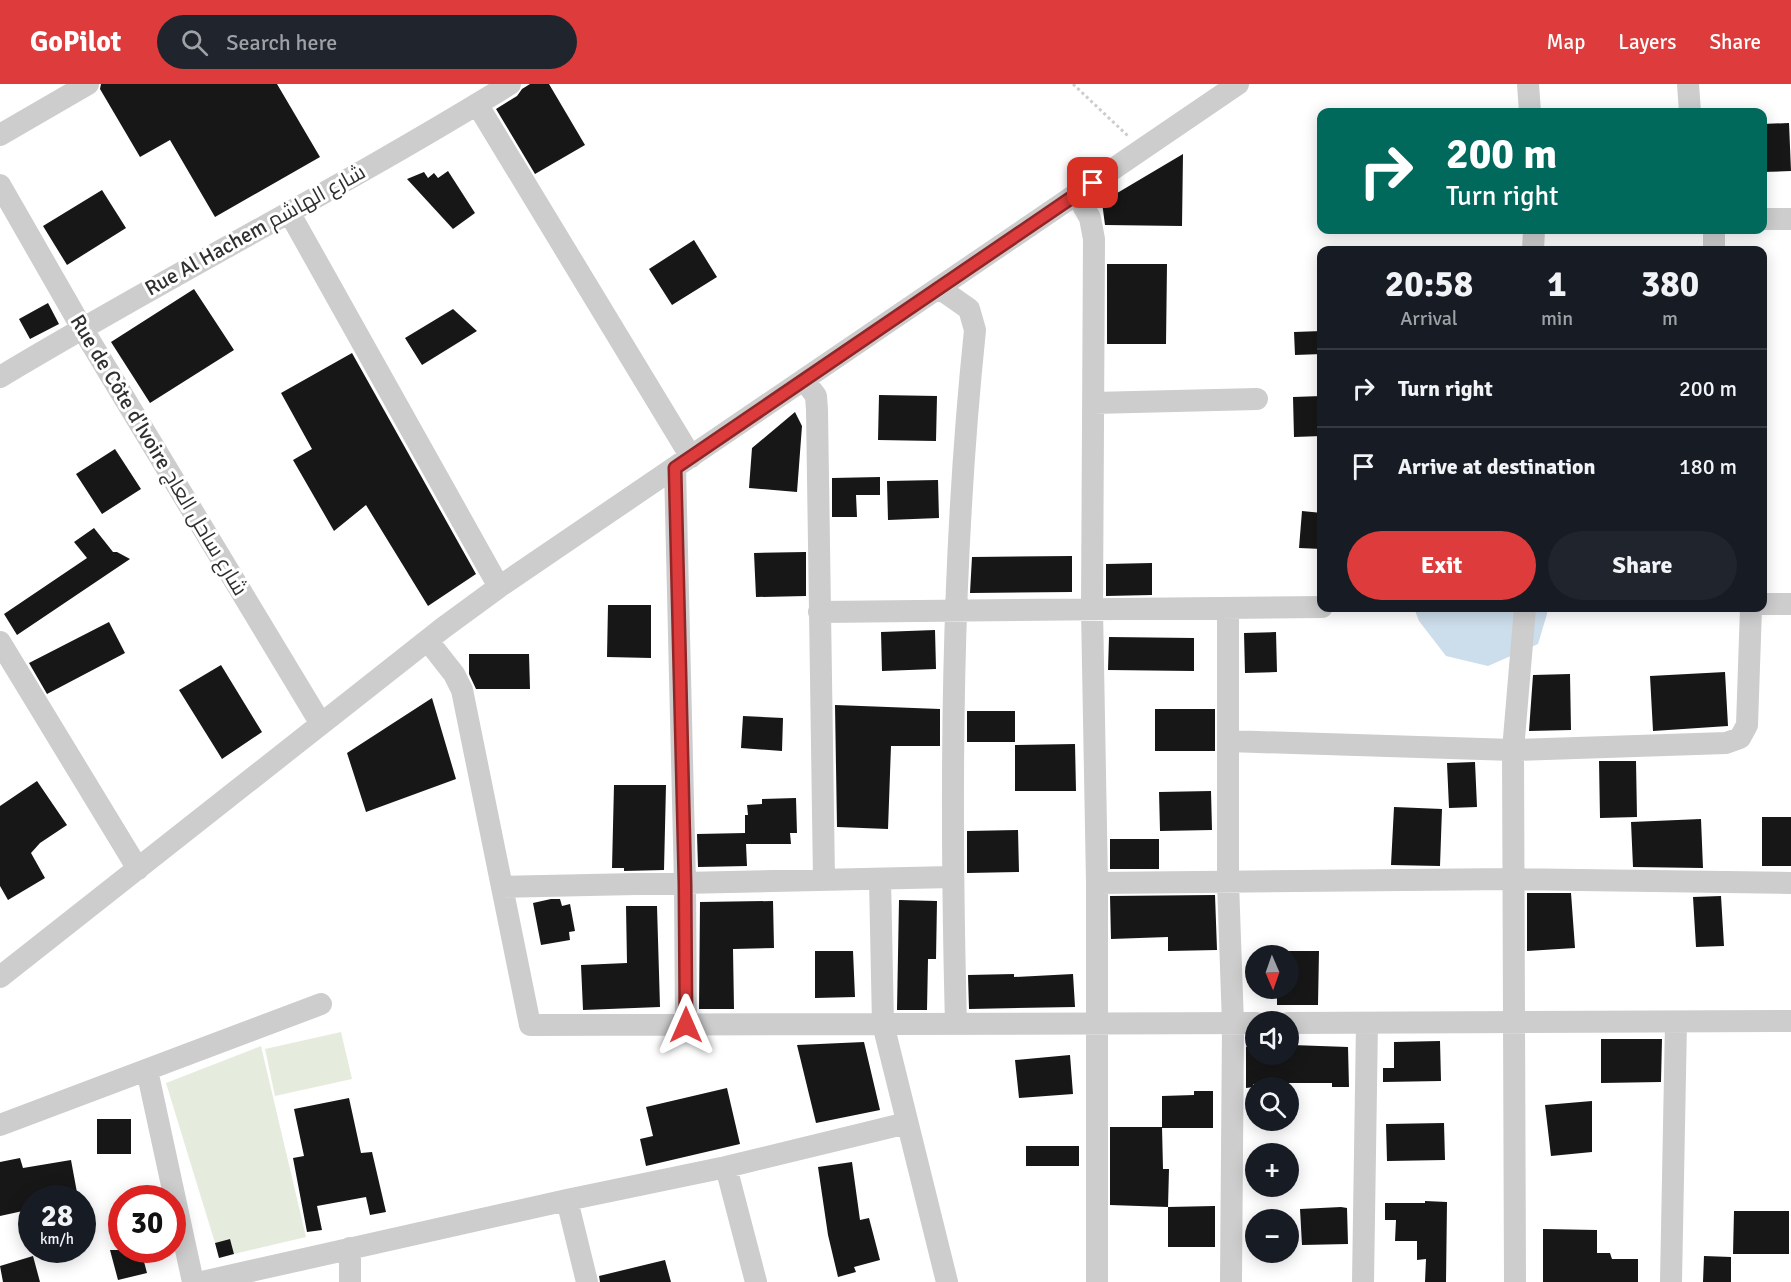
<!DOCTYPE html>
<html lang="en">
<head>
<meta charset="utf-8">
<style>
  :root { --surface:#171b24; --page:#20242c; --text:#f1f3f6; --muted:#9ea1a6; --line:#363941; --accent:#dd3b3c }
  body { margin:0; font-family:Signika,Cairo,sans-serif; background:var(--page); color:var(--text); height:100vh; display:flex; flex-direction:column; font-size:22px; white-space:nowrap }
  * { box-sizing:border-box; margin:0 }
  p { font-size:20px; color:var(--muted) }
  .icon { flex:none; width:33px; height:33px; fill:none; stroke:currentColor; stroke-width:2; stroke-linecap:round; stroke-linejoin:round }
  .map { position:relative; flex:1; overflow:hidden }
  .drawer { position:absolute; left:1317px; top:162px; width:450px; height:366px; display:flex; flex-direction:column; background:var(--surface); border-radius:12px; box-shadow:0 3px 15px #0003 }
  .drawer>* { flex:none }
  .hud { position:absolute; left:1317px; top:24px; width:450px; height:126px; border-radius:12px; box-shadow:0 3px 15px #0003; background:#00695c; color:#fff; overflow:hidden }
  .needle { width:39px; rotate:178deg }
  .buttons { position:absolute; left:1245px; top:861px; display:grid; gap:12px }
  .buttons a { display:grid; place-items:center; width:54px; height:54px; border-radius:50%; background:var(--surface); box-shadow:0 3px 15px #0003; font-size:30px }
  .speed { position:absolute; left:18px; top:1101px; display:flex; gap:12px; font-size:30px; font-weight:700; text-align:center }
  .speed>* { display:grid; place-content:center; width:78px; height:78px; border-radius:50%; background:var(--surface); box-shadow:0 3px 15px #0003; line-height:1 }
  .speed small { font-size:15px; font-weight:400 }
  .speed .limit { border:9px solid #d22; background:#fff; color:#111 }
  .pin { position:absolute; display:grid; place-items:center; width:51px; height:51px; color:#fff; margin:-26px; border-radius:12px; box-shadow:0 3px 9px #0006 }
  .me { position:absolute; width:66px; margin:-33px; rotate:0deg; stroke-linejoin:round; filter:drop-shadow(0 0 4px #0008) }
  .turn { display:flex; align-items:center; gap:21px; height:126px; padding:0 30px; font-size:27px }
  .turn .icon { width:78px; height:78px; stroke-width:2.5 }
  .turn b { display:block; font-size:42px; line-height:51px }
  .eta { display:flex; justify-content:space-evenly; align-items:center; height:102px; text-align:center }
  .eta b { font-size:36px; font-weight:700; line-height:42px }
  .button { display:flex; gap:12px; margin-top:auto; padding:12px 30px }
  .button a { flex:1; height:69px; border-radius:36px; background:var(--accent); color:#fff; font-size:24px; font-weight:700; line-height:69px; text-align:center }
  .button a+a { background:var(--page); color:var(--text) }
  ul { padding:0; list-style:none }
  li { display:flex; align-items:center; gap:18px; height:78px; padding:0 30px; border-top:2px solid var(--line) }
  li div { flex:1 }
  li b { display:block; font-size:22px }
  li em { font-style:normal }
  header { display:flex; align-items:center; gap:36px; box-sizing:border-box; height:84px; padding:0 30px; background:var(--accent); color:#fff }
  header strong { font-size:28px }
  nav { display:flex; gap:33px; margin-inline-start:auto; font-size:21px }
  .search { width:420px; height:54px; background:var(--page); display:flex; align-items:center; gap:15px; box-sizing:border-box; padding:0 21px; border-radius:33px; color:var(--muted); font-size:22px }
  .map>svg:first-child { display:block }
  .green { fill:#e5ecde }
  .water { fill:#ccddeb }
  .building { fill:#171717 }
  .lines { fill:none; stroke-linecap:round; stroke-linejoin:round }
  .path { stroke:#cdcdcd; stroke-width:3; stroke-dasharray:3 3; stroke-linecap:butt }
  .minor { stroke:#cdcdcd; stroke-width:22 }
  .route-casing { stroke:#902627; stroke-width:15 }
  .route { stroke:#dd3b3c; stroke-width:10 }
  .labels { text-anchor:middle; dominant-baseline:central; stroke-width:6; stroke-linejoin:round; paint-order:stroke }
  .street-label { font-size:21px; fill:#303030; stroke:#fff }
</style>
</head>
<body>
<header>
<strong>GoPilot</strong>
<div class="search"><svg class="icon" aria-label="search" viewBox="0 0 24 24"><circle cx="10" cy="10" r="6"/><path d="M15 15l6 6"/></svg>Search here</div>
<nav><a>Map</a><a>Layers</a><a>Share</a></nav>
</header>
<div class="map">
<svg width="1791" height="1198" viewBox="0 0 1791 1198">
  <rect width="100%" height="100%" fill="#fff"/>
  <path class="green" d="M341,948L352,995L275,1012L265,965Z
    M261,962L306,1153L234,1170L230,1155L215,1159L166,999Z"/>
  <path class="water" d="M1414,524H1547V530L1538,560L1488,582L1446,572L1419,537Z"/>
  <path class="building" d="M101,0H277L320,73L215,133L170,56L140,73L100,5Z
    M530,0H549L585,61L535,90L496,25L517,12L522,5Z
    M1789,39L1791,87L1762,88V40Z
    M1183,70L1182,142L1105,141L1102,118Z
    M448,87L475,129L453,145L407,95L424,88L428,94L434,89L438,94Z
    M102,106L126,144L67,181L43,142Z
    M694,156L717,193L672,221L649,185Z
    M1107,180H1167L1166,260H1107Z
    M194,205L234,266L150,319L111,258Z
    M48,219L59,240L30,255L19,235Z
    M453,225L477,247L422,281L405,254Z
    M1322,247V270L1295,271L1294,248Z
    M352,269L476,490L428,522L366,421L334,447L293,376L312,365L281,309Z
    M879,311L937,312L936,357L878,356Z
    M1322,312V352L1294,353L1293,313Z
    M795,328L802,342L797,408L749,404L752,364Z
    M115,365L141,405L102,430L76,390Z
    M880,393V411H856L857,433H832V394Z
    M938,396L939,434L888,436L887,397Z
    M1302,427L1322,429V465L1299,464Z
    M94,444L113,468H117L130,475L17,551L4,530L87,474L74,458Z
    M806,468V512L756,513L754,469Z
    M1072,472V508L970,509L972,473Z
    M1152,479V511L1106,512V480Z
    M608,521H651V574L607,573Z
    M109,538L125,569L47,610L29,579Z
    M935,546L936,585L882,587L881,548Z
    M1276,548L1277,588L1245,589L1244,549Z
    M1109,553L1194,554V587L1108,586Z
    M469,570H529L530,605H476L469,590Z
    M221,581L262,648L222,675L179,606Z
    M1725,588L1728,642L1653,647L1650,592Z
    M1570,590L1571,646L1529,647L1533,591Z
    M432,614L456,695L366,728L347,669Z
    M835,621L940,625V662H891L888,745L837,743Z
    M1155,625H1215V667H1155Z
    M967,627H1015V658H967Z
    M743,632L783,634L782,667L741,664Z
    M1075,660L1076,707H1015V661Z
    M1599,677H1636L1637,733L1600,734Z
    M1475,678L1477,723L1449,724L1447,679Z
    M37,697L67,741L40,759L31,769L45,794L8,816L0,802V722Z
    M614,701H666L664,786L624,787V784H612Z
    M1211,707L1212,746L1160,747L1159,708Z
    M796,714L797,749H790L791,760H746L747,782L698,783L697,750L745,749V731H748L747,721L762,720V715Z
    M1394,723L1442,725L1440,782L1391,781Z
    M1762,733H1791V782H1762Z
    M1701,735L1703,784L1633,783L1631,738Z
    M1018,746L1019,788L967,789V747Z
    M1110,755H1159V785H1110Z
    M1527,809H1571L1575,864L1527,867Z
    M1215,811L1217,866L1168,867V853L1111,855L1110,812Z
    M1721,812L1724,862L1696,863L1693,813Z
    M551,815H560L562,822L570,820L575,847L569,848L570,856L541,861L533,819Z
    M899,816L937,817L936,875H928L927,926H897Z
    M773,817L774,864L733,865L734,925H699L700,818Z
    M626,822H657L660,923L583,926L581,881L627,879Z
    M815,867H853L855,913L815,914Z
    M1288,867H1319L1318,921H1277V904H1288Z
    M1014,890V893L1073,890L1075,923L969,925L968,891Z
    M1601,955H1662L1661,998L1601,999Z
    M1440,957L1441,997L1383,998V984H1394V958Z
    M864,958L880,1026L816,1039L797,961Z
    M1292,961L1348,963L1349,1003H1332V999H1279L1253,1000L1254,1003L1246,1004V963H1256V970H1292Z
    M1070,971L1073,1010L1019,1014L1015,976Z
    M727,1004L740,1060L646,1082L640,1055L653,1052L646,1023Z
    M1194,1007H1213V1044H1162V1012L1194,1011Z
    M349,1014L361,1069L372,1068L386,1128L370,1131L366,1113L317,1122L322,1146L307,1148L293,1074L304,1072L294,1025Z
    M1592,1017V1068L1551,1072L1545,1021Z
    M97,1035H131V1070H97Z
    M1444,1039L1445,1076L1387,1077L1386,1040Z
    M1110,1043H1162L1163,1085H1169L1168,1123L1110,1121Z
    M1026,1062H1079V1082H1026Z
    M20,1074L23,1084L71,1076L78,1114H32V1125L0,1132V1078Z
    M852,1078L860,1136L869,1134L880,1176L854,1183L856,1188L838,1193L828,1151L818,1083Z
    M1425,1117L1447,1118L1446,1198H1425L1426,1175L1417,1176V1157H1395L1396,1136H1385V1119H1425Z
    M1215,1122V1163H1168V1123Z
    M1341,1123L1347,1124L1348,1160L1302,1161L1300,1125Z
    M1734,1127H1789V1170H1733Z
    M1543,1145L1597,1146V1169H1610L1612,1175H1638V1198H1543Z
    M230,1155L234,1170L219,1174L215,1159Z
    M110,1166H141L147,1189L118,1196Z
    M33,1172L40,1198H3L0,1182Z
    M1704,1172L1731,1173V1198H1703Z
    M665,1176L671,1198H600L599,1192Z"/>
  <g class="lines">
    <path class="path" d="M1073,0L1128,52"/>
    <path class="minor" d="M1528,0L1530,28
      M1688,0L1690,28
      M477,20L691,373
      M0,51L88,0
      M0,101L82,244L321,640
      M1077,111L1090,134L1094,155L1092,525L1097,799V1198
      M289,128L499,503
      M1762,135H1791
      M1714,146V166
      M1533,166L1534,146
      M939,204L969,225L975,246C951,476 950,709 956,940
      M0,293C168,192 343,103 510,0
      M804,296L816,312L817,326L824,796
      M1093,319L1257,315
      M675,384L685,800L686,941
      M1762,520H1791
      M1228,524V798L1233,940L1231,1198
      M819,528L1322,523
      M428,557L454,590L462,606L530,941L1256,939
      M0,558L138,785
      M1228,657L1513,666L1726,659L1740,654L1747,641L1751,524
      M880,795L883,940L947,1198
      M1097,799L1513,795L1791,799
      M502,803L952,793
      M0,893L443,544L499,503L1238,0
      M1288,939L1791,937
      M147,986L193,1198
      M0,1041L321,920
      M726,1083L756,1198
      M567,1116L587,1198
      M202,1198L567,1116L726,1083L907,1039
      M350,1198V1164
      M1363,1198L1367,939
      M1515,1198L1513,666L1525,524
      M1671,1198L1676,938"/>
  </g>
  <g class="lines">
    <g class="route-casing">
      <path id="route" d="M686,941L685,800L675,384L1093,99"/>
    </g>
    <use href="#route" class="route"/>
  </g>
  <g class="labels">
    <g class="street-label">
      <text transform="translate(255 146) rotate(-29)">Rue Al Hachem شارع الهاشم</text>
      <text transform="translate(159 371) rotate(59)">Rue de Côte d'Ivoire شارع ساحل العاج</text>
    </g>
  </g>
</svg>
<div class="buttons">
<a><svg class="needle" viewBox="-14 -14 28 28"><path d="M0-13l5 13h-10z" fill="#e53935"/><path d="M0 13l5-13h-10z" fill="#9ea1a6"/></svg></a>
<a><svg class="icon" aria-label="sound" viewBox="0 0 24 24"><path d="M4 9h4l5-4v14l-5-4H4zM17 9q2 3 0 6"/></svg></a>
<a><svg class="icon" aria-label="search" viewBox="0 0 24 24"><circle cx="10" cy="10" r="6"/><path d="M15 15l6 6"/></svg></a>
<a>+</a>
<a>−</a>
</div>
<div class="speed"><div>28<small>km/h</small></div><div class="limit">30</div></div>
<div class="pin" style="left:1093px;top:99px;background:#d93025"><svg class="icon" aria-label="arrive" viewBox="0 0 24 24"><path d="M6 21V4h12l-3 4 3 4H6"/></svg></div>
<svg class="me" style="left:686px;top:941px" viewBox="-20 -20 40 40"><path d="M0-17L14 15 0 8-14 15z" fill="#dd3b3c" stroke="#fff" stroke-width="4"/></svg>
<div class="hud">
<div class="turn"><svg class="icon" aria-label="right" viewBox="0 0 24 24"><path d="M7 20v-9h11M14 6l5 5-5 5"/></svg><div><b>200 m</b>Turn right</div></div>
</div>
<section class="drawer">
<div class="eta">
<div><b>20:58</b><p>Arrival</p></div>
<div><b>1</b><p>min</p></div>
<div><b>380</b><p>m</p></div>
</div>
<ul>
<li><svg class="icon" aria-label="right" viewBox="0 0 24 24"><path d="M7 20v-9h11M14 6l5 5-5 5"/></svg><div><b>Turn right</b></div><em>200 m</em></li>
<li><svg class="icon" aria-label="arrive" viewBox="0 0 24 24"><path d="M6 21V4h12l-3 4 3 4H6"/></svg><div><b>Arrive at destination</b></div><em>180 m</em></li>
</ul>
<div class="button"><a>Exit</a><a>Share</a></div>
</section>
</div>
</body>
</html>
